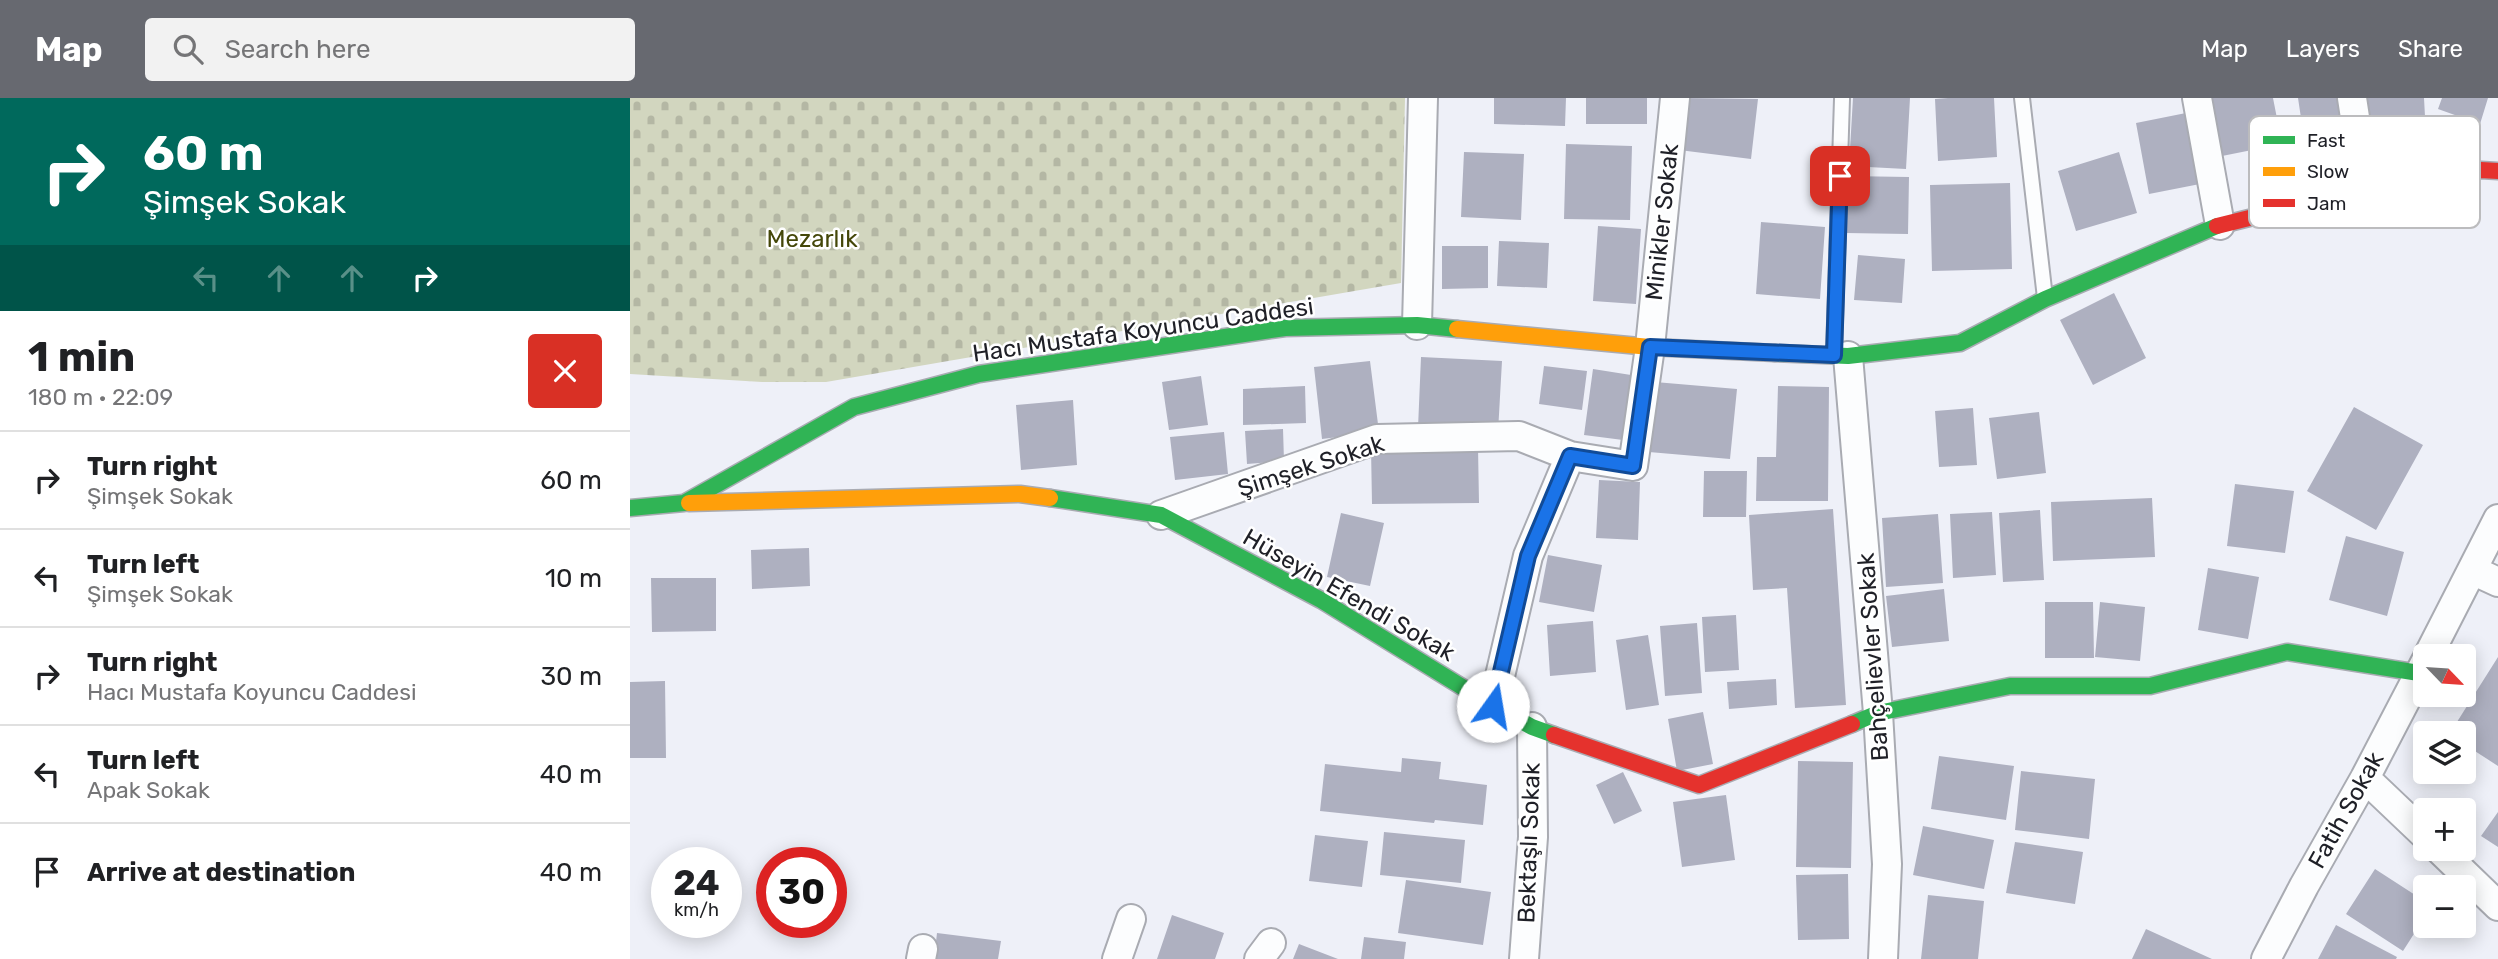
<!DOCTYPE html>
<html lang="en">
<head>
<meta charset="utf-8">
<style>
  :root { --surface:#fff; --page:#f2f2f2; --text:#202124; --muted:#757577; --line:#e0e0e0; --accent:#676970 }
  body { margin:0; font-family:Rubik,sans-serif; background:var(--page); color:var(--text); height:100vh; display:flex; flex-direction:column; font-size:26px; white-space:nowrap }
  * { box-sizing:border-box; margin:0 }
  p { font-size:23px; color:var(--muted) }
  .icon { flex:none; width:38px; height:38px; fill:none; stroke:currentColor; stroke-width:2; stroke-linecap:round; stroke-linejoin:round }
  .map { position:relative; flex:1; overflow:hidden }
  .side { display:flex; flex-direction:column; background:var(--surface); width:630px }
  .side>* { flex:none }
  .banner { background:#00695c; color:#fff; overflow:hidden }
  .needle { width:46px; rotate:115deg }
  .tools { position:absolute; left:1783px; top:546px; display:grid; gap:14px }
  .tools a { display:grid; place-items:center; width:63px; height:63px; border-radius:7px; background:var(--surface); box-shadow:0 4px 18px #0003; font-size:35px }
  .speed { position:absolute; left:21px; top:749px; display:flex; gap:14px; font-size:35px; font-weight:700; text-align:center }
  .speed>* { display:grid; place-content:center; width:91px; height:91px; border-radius:50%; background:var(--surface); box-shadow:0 4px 18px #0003; line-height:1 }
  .speed small { font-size:18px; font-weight:400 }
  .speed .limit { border:10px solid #d22; background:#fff; color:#111 }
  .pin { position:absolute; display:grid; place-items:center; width:60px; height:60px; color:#fff; margin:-30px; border-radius:14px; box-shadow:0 4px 10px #0006 }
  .me { position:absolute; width:77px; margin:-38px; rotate:13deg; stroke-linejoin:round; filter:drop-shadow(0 0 5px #0008) }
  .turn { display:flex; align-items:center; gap:24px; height:147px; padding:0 28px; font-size:32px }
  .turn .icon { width:91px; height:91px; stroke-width:2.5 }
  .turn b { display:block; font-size:49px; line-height:60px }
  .lanes { display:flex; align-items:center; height:66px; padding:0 28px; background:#0003; justify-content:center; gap:35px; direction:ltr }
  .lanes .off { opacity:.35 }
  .round { display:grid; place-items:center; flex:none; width:74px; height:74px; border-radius:7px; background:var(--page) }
  .summary { display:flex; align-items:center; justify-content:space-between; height:119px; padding:0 28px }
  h1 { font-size:42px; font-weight:700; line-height:52px }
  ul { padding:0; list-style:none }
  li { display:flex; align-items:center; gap:21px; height:98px; padding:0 28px; border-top:2px solid var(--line) }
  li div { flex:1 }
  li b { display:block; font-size:26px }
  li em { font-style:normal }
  header { display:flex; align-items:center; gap:42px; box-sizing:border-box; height:98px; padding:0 35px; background:var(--accent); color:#fff }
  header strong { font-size:33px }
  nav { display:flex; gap:38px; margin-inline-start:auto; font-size:24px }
  .search { width:490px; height:63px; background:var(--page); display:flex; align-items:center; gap:18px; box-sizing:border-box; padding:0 24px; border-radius:7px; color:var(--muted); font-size:26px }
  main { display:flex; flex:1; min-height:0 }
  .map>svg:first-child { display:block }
  .cemetery { fill:url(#cemetery-stones) }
  .building { fill:#aeb0c0 }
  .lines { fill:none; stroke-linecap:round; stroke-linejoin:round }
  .lane-casing { stroke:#a9abb2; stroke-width:18 }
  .street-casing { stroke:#a9abb2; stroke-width:32 }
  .fast-casing { stroke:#a9abb2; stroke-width:19 }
  .slow-casing { stroke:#a9abb2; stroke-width:19 }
  .jam-casing { stroke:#a9abb2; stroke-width:19 }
  .lane { stroke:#fcfdfe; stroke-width:14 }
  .street { stroke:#fcfdfe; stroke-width:28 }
  .fast { stroke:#30b455; stroke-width:16 }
  .slow { stroke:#ff9f0a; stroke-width:16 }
  .jam { stroke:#e5322d; stroke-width:16 }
  .route-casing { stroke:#114b97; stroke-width:18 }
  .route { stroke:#1a73e8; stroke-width:12 }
  .labels { text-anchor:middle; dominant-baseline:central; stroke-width:5; stroke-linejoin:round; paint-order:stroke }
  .street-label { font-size:24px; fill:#1f2027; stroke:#fff }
  .park-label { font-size:24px; fill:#444709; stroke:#fff }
  .key { fill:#fff; stroke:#bcbcbe; stroke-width:2 }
  .key-label { font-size:19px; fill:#1f2027 }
</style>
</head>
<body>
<header>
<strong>Map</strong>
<div class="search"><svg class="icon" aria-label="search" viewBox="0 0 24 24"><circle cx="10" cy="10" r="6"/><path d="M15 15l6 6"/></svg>Search here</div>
<nav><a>Map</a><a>Layers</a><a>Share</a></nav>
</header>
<main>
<section class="side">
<div class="banner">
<div class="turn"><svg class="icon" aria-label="right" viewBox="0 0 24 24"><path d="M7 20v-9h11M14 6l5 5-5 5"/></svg><div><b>60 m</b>Şimşek Sokak</div></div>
<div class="lanes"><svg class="icon off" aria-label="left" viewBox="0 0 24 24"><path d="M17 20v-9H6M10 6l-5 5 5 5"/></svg><svg class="icon off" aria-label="ahead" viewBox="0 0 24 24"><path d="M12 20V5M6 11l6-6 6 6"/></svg><svg class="icon off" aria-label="ahead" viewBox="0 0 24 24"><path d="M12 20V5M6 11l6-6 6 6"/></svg><svg class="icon" aria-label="right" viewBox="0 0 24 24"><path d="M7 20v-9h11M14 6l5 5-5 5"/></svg></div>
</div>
<div class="summary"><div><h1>1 min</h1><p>180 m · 22:09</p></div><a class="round" style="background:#d93025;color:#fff"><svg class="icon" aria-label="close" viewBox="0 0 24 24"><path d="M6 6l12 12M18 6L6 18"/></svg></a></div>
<ul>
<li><svg class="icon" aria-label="right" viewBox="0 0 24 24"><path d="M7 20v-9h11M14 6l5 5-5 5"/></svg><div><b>Turn right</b><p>Şimşek Sokak</p></div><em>60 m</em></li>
<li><svg class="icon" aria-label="left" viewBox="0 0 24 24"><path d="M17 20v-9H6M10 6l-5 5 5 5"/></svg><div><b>Turn left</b><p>Şimşek Sokak</p></div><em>10 m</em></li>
<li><svg class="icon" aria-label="right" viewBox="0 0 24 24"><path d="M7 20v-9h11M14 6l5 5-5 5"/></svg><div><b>Turn right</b><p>Hacı Mustafa Koyuncu Caddesi</p></div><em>30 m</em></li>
<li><svg class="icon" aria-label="left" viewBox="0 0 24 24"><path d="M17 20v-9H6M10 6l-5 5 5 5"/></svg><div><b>Turn left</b><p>Apak Sokak</p></div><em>40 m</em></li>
<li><svg class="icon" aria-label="arrive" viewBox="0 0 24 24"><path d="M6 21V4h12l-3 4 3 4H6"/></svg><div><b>Arrive at destination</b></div><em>40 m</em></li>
</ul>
</section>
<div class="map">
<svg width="1868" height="861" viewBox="0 0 1868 861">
  <defs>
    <pattern id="cemetery-stones" width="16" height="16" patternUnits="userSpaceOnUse" patternTransform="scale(1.75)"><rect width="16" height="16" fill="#d2d6bf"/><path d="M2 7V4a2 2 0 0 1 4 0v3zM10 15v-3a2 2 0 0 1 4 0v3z" fill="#b4b7a4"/></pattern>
  </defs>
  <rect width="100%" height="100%" fill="#eef0f8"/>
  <path class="cemetery" d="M0,0H775L771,185L196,284H132L0,276Z"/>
  <path class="building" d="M864,0H936L935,28L864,26Z
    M956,0H1017V26H956Z
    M1055,0L1128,1L1121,61L1049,52Z
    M1223,0H1280L1276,71L1219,68Z
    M1318,0H1364L1367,59L1308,63L1305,1Z
    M1580,0H1643L1652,46L1592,58Z
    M1668,0H1707L1712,35L1674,40Z
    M1736,0H1794L1796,37L1737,40Z
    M1812,0H1858L1850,26L1808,11Z
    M1561,14L1575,85L1519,96L1506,25Z
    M936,46L1002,48L1000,122L934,121Z
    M834,54L894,56L891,122L831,119Z
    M1489,54L1507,115L1446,133L1428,73Z
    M1217,78L1279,79L1278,136L1216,135Z
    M1380,85L1382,171L1302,173L1300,87Z
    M1131,124L1195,129L1190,201L1126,196Z
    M968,128L1011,131L1006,206L963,203Z
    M869,143L919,145L917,190L867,188Z
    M812,148H858V190L812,191Z
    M1228,157L1275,161L1272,205L1224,202Z
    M1484,195L1516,260L1463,287L1430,222Z
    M791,259L872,263L868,334L788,330Z
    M740,263L749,334L692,341L684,269Z
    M914,268L957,273L952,312L909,306Z
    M963,271L1001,277L993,342L954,337Z
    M571,278L578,327L539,332L532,284Z
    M1025,284L1107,291L1100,361L1019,354Z
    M675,288L676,325L613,327V291Z
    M1148,288L1199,289L1198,403H1126L1127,359H1146Z
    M443,302L447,367L391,372L386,307Z
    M1724,309L1793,347L1746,432L1677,393Z
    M1343,310L1347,367L1309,369L1305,313Z
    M1409,314L1416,375L1367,381L1359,320Z
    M653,331L654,363L617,366L615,333Z
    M594,334L598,376L545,382L540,339Z
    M848,349L849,405L742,406L741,350Z
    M1074,373H1117L1116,419H1073Z
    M969,382L1010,384L1008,442L966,440Z
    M1605,386L1664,393L1655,455L1597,448Z
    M1522,400L1525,459L1423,463L1421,404Z
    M1203,411L1216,607L1165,610L1157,490L1123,492L1119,417Z
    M1410,412L1414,482L1373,484L1369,415Z
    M1362,414L1366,477L1323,480L1320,416Z
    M711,415L754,425L740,488L697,479Z
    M1308,416L1313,485L1256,489L1252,420Z
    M1716,438L1774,454L1757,518L1699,502Z
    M179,450L180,488L122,491L121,452Z
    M918,457L972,467L964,514L909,504Z
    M1578,470L1629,479L1618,541L1568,532Z
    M21,480H86V533L22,534Z
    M1314,491L1319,543L1262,549L1256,498Z
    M1415,504H1463L1464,560H1415Z
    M1470,504L1515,509L1510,563L1465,559Z
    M1106,517L1109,572L1075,574L1072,519Z
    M963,523L966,574L920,578L917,527Z
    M1067,525L1072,595L1035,598L1030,528Z
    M1018,537L1029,607L996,612L986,542Z
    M1868,559V668L1834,646V635H1820Z
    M1146,581L1147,607L1099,611L1097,584Z
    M35,583L36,660H0V584Z
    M1073,614L1083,666L1047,673L1038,621Z
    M1309,658L1384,668L1376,722L1301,711Z
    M772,660L811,664L809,681L857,687L853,727L805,722L804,725L690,713L695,666L771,674Z
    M1168,663L1223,664L1221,770L1166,769Z
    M1391,673L1465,681L1459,741L1385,732Z
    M993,674L1012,713L984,726L966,687Z
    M1096,697L1105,762L1052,769L1043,704Z
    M1868,714V749L1851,738Z
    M1293,728L1364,742L1354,791L1283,777Z
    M754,734L835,742L831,785L750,777Z
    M685,737L738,743L732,789L679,783Z
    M1385,744L1453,754L1445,806L1376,795Z
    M1745,771L1796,804V817L1773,853L1716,816Z
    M1218,776L1219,841L1168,842L1166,777Z
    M776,782L861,794L853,847L768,835Z
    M1298,797L1354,803L1348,861H1291Z
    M542,817L594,835L585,861H527Z
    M1706,827L1767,859L1766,861H1688Z
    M1516,831L1582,861H1502Z
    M307,835L371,843L368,861H304Z
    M734,839L776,844L774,861H731Z
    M669,846L708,861H663Z"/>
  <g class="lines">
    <g class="lane-casing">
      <path id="lane" d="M1392,0L1415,200
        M1204,255L1212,1"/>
    </g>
    <g class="street-casing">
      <path id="street" d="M1567,0L1590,127
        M1722,0L1736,91
        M787,227L793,0
        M1218,258L1248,615L1257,766L1253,861
        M531,417L747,341L889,338L940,358L1003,368L1020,249L1045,0
        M1842,472L1868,484
        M1798,558L1868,421
        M863,608L898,458L940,358
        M1735,680L1796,738
        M1809,751L1868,808
        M291,861L293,851
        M487,861L501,821
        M629,861L641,845
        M894,861L903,739L902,629
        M1636,861L1674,788L1735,680L1796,563"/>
    </g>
    <g class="fast-casing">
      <path id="fast" d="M1145,255L1218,258L1330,245L1415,201L1587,128
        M420,400L531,417L691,502L863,608L902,629L924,637
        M0,410L54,405L224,309L349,276L655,230L787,227L827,231
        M1222,626L1248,615L1380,588H1520L1657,554L1789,575"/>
    </g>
    <g class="slow-casing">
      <path id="slow" d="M827,231L1020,249L1145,255
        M59,405L390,396L420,400"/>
    </g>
    <g class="jam-casing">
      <path id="jam" d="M1587,128L1736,91L1851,72L1868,73
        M924,637L1069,687L1222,626"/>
    </g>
    <use href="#lane" class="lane"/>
    <use href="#street" class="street"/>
    <use href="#fast" class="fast"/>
    <use href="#slow" class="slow"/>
    <use href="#jam" class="jam"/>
  </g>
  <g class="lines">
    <g class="route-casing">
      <path id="route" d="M863,608L898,458L940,358L1003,368L1020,249L1204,257L1210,78"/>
    </g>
    <use href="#route" class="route"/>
  </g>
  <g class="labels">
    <g class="street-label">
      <text transform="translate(1032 124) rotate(-84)">Minikler Sokak</text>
      <text transform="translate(513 232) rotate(-8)">Hacı Mustafa Koyuncu Caddesi</text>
      <text transform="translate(681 368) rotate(-18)">Şimşek Sokak</text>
      <text transform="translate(719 497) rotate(30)">Hüseyin Efendi Sokak</text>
      <text transform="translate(1243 559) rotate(-94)">Bahçelievler Sokak</text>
      <text transform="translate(1716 712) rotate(-61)">Fatih Sokak</text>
      <text transform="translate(899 745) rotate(-88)">Bektaşlı Sokak</text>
    </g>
    <g class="park-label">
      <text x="182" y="141">Mezarlık</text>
    </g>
  </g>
  <rect x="1619" y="18" width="231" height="112" rx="10" class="key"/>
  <rect x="1633" y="38" width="32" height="8" fill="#30b455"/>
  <rect x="1633" y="69" width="32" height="9" fill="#ff9f0a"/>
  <rect x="1633" y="101" width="32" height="8" fill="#e5322d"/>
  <g class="key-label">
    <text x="1677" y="49">Fast</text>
    <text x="1677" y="80">Slow</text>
    <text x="1677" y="112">Jam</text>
  </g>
</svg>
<div class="tools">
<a><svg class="needle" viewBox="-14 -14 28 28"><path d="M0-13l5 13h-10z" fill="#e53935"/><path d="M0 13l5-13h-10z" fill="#757577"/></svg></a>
<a><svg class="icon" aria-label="layers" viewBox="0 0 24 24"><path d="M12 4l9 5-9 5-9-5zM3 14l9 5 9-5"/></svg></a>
<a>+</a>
<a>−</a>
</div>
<div class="speed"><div>24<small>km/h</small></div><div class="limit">30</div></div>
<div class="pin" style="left:1210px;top:78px;background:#d93025"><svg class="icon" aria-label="arrive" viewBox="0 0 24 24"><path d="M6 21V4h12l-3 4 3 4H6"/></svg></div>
<svg class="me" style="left:863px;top:608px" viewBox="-20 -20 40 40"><circle r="19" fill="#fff"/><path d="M0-13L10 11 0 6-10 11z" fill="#1a73e8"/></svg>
</div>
</main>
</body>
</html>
